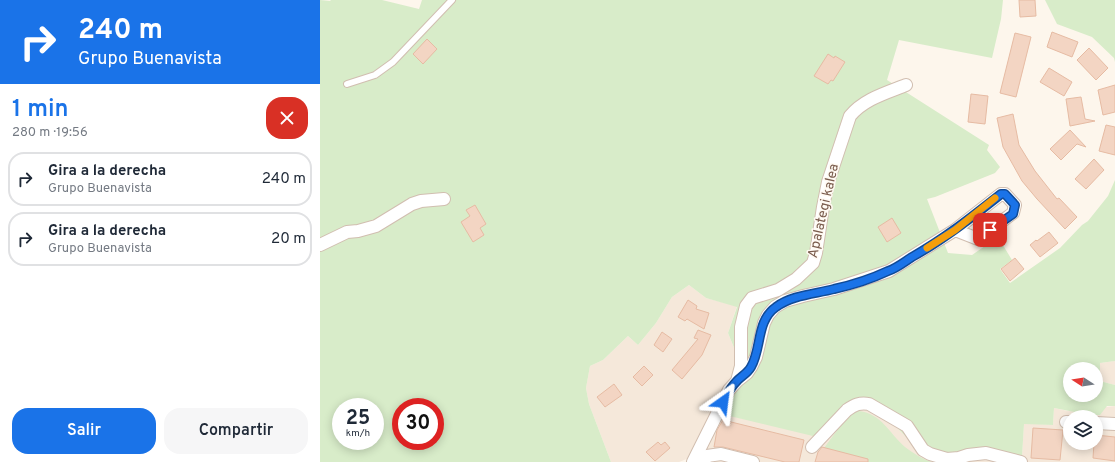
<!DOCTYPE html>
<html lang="es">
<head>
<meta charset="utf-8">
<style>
  :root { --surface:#fff; --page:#f6f6f7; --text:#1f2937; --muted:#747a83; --line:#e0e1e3; --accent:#1a73e8 }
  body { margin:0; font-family:Overpass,sans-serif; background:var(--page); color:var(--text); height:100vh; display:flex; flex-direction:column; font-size:15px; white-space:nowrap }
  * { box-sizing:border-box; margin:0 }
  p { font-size:13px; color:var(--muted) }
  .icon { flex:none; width:22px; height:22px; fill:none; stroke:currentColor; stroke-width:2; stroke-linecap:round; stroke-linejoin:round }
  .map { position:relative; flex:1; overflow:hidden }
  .side { display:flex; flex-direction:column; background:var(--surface); width:320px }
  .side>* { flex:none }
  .hud { background:#1a73e8; color:#fff; overflow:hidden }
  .needle { width:26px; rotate:282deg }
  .tools { position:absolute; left:743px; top:362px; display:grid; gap:8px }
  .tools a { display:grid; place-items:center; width:40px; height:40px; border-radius:50%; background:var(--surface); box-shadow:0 2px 10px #0003; font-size:20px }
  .speed { position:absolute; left:12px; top:398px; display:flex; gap:8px; font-size:20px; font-weight:700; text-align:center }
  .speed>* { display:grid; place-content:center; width:52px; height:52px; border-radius:50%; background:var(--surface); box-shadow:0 2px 10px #0003; line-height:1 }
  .speed small { font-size:10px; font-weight:400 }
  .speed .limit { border:6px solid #d22; background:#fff; color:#111 }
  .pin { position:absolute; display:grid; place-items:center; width:34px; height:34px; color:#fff; margin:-17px; border-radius:8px; box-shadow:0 2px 6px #0006 }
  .me { position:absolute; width:44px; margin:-22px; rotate:31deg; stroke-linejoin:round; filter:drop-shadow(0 0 3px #0008) }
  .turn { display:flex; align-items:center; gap:14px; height:84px; padding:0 12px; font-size:18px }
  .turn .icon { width:52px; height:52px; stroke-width:2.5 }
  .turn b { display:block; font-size:28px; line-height:34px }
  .round { display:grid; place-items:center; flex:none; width:42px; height:42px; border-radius:16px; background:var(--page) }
  .head { display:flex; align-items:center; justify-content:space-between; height:68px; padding:0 12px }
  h1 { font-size:24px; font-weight:600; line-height:30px; color:var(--accent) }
  .action { display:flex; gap:8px; margin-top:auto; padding:8px 12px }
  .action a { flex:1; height:46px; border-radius:16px; background:var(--accent); color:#fff; font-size:16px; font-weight:600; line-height:46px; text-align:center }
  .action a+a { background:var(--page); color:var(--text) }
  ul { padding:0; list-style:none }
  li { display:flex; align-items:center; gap:12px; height:54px; margin:0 8px 6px; padding:0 4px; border:2px solid var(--line); border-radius:16px }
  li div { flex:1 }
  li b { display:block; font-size:15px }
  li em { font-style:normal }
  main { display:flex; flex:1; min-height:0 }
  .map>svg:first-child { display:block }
  .residential { fill:#f5e8da; fill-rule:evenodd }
  .green { fill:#d8ecc9; fill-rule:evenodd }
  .building { fill:#f3d5c3; stroke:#e6bba3 }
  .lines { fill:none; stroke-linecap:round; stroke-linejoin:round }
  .lane-casing { stroke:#d1beb0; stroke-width:8 }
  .street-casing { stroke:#d1beb0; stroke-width:14 }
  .lane { stroke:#fff; stroke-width:6 }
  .street { stroke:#fff; stroke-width:12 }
  .route-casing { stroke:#114b97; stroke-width:10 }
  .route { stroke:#1a73e8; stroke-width:7 }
  .slow { stroke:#f59e0b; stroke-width:7 }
  .labels { text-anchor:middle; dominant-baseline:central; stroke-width:3; stroke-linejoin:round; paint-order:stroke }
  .street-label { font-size:14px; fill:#7a5c4d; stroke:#fffaf3 }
</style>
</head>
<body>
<main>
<section class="side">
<div class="hud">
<div class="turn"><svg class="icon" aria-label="right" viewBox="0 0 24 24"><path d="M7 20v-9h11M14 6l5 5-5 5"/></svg><div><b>240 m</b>Grupo Buenavista</div></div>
</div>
<div class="head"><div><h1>1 min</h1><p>280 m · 19:56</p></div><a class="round" style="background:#d93025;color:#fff"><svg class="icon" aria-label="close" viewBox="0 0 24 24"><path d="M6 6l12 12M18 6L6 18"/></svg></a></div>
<ul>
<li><svg class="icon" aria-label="right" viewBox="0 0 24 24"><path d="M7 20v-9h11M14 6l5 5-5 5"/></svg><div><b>Gira a la derecha</b><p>Grupo Buenavista</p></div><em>240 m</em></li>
<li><svg class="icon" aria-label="right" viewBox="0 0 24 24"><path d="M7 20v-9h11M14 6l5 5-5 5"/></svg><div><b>Gira a la derecha</b><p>Grupo Buenavista</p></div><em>20 m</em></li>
</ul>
<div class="action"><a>Salir</a><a>Compartir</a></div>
</section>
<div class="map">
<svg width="795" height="462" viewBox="0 0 795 462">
  <rect width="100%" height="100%" fill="#fdf6ec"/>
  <path class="residential" d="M369,285L386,298L417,306L408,333L417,355L411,377L393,412L523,409L552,402L589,440L651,449L661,447L670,451L702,457L704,423L733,425L734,408L748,411L795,406V462H367L369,458L359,462H291L269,404L266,388L270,366L283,360L308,336L318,345L336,323L352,297ZM750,417H776V443H750Z
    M795,361V385L780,381V363Z"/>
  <path class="green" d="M0,0L10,1L11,0H62L99,9L102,0H683L681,19L672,58L579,40L567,80L669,145L667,150L680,167L675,173L615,197L607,199L628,253L652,255L678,237L692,260L680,269L690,283L740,248L762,225L768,221L788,196L795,180V361L780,363V381L795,385V406H787L780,415H770L734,408L733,425L704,424L702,457L670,451L661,447L641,453H619L589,440L552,402L542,399L497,437L393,412L411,377L417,355L408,333L417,307L386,298L369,285L352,297L336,323L318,345L308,336L283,360L270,366L266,388L269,404L291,462H0ZM750,369H776V395H750ZM21,407H55V441H21ZM81,407H115V441H81Z
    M725,0H795V62L794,58L772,37L737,24Z
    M539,411C562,414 569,433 585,447C593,453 602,459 612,462H535L504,448L530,413Z"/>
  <path class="building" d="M699,0H715L716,16L700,17Z
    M732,32L758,42L752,57L727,47Z
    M695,33L711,37L696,97L680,93Z
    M107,39L117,49L103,64L93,54Z
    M769,48L788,68L776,80L757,60Z
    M508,54L514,58L515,56L525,62L513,81L511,80L508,84L494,76Z
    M729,68L752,82L744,96L720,82Z
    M795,85V112L783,115L778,90Z
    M651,94L668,96L665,124L648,122Z
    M761,97L765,119L775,121L750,126L746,99Z
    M693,114L699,145L715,171L737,199L739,198L757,217L745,229L717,199L702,181L683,147L677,118Z
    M786,125L795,127V155L779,151Z
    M750,130L766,147L757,144L741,160L730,149Z
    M774,159L784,170L766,189L755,179Z
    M155,205L166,224L160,228L164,235L153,242L141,222L150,216L146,210Z
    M572,218L581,233L567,242L558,227Z
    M729,232L738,243L720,257L710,245L716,240L717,241Z
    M695,258L704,269L690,281L681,269Z
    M368,300L377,306L376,309L389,313L384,329L367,319L365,321L358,317Z
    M378,330L391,335L382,355L362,379L352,370L378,339L374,338Z
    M342,332L352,339L343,352L334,345Z
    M324,366L333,375L322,386L313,377Z
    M294,384L302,395L285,407L277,397Z
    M403,420L484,440L479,462H465L403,447H394L397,430Z
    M713,428L743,430L740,460L711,458Z
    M776,435L795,437V461L773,458L774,443H776Z
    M338,442L341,445L345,442L350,448L335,461L326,452Z
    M502,447L548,459V462H495L498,452Z"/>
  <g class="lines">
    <g class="lane-casing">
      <path id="lane" d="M27,84L55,75L73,62L132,0"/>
    </g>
    <g class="street-casing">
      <path id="street" d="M0,245L27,232L38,231L56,226L92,204L101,201L124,199
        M417,381L421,366V327L426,306L432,298L458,290L476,279L493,263L496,253L503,207L508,182L530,116C544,99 566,93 586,85
        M746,422H750
        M776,423L795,424
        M492,447L527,410C534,405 540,402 549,404L587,426L603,450L610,454L627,459L639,458L648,455L666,453L701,462
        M373,462L409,390L417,381L427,373L431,367L436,357L444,323L448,315L455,307L465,301L483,296L514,289L569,271L635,230L681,194H685L695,205L693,213L658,239L635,230
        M384,462L387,456L401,454L433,462"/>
    </g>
    <use href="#lane" class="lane"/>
    <use href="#street" class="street"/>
  </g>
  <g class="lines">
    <g class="route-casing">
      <path id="route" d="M403,402C407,395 410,388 416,382C421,376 427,374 431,367C442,348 436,321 456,307C472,295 495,294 514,289C532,285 551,279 568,271C577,268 584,262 592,257C624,239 652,217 681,194H685L695,205L693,214L670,230"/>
    </g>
    <use href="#route" class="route"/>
    <path class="slow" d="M607,248L635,230L675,198"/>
  </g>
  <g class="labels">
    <g class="street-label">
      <text transform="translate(504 211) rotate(-77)">Apalategi kalea</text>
    </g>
  </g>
</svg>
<div class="tools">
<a><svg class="needle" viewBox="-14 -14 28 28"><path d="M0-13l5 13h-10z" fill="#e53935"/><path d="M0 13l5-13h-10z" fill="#747a83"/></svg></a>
<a><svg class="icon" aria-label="layers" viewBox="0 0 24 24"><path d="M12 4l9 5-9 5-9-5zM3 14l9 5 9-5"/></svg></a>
</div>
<div class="speed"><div>25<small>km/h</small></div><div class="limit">30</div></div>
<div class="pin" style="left:670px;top:230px;background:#d93025"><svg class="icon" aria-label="arrive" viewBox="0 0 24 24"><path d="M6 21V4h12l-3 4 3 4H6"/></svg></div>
<svg class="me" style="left:403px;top:402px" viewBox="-20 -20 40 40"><path d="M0-17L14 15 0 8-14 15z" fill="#1a73e8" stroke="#fff" stroke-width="4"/></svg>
</div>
</main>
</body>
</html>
